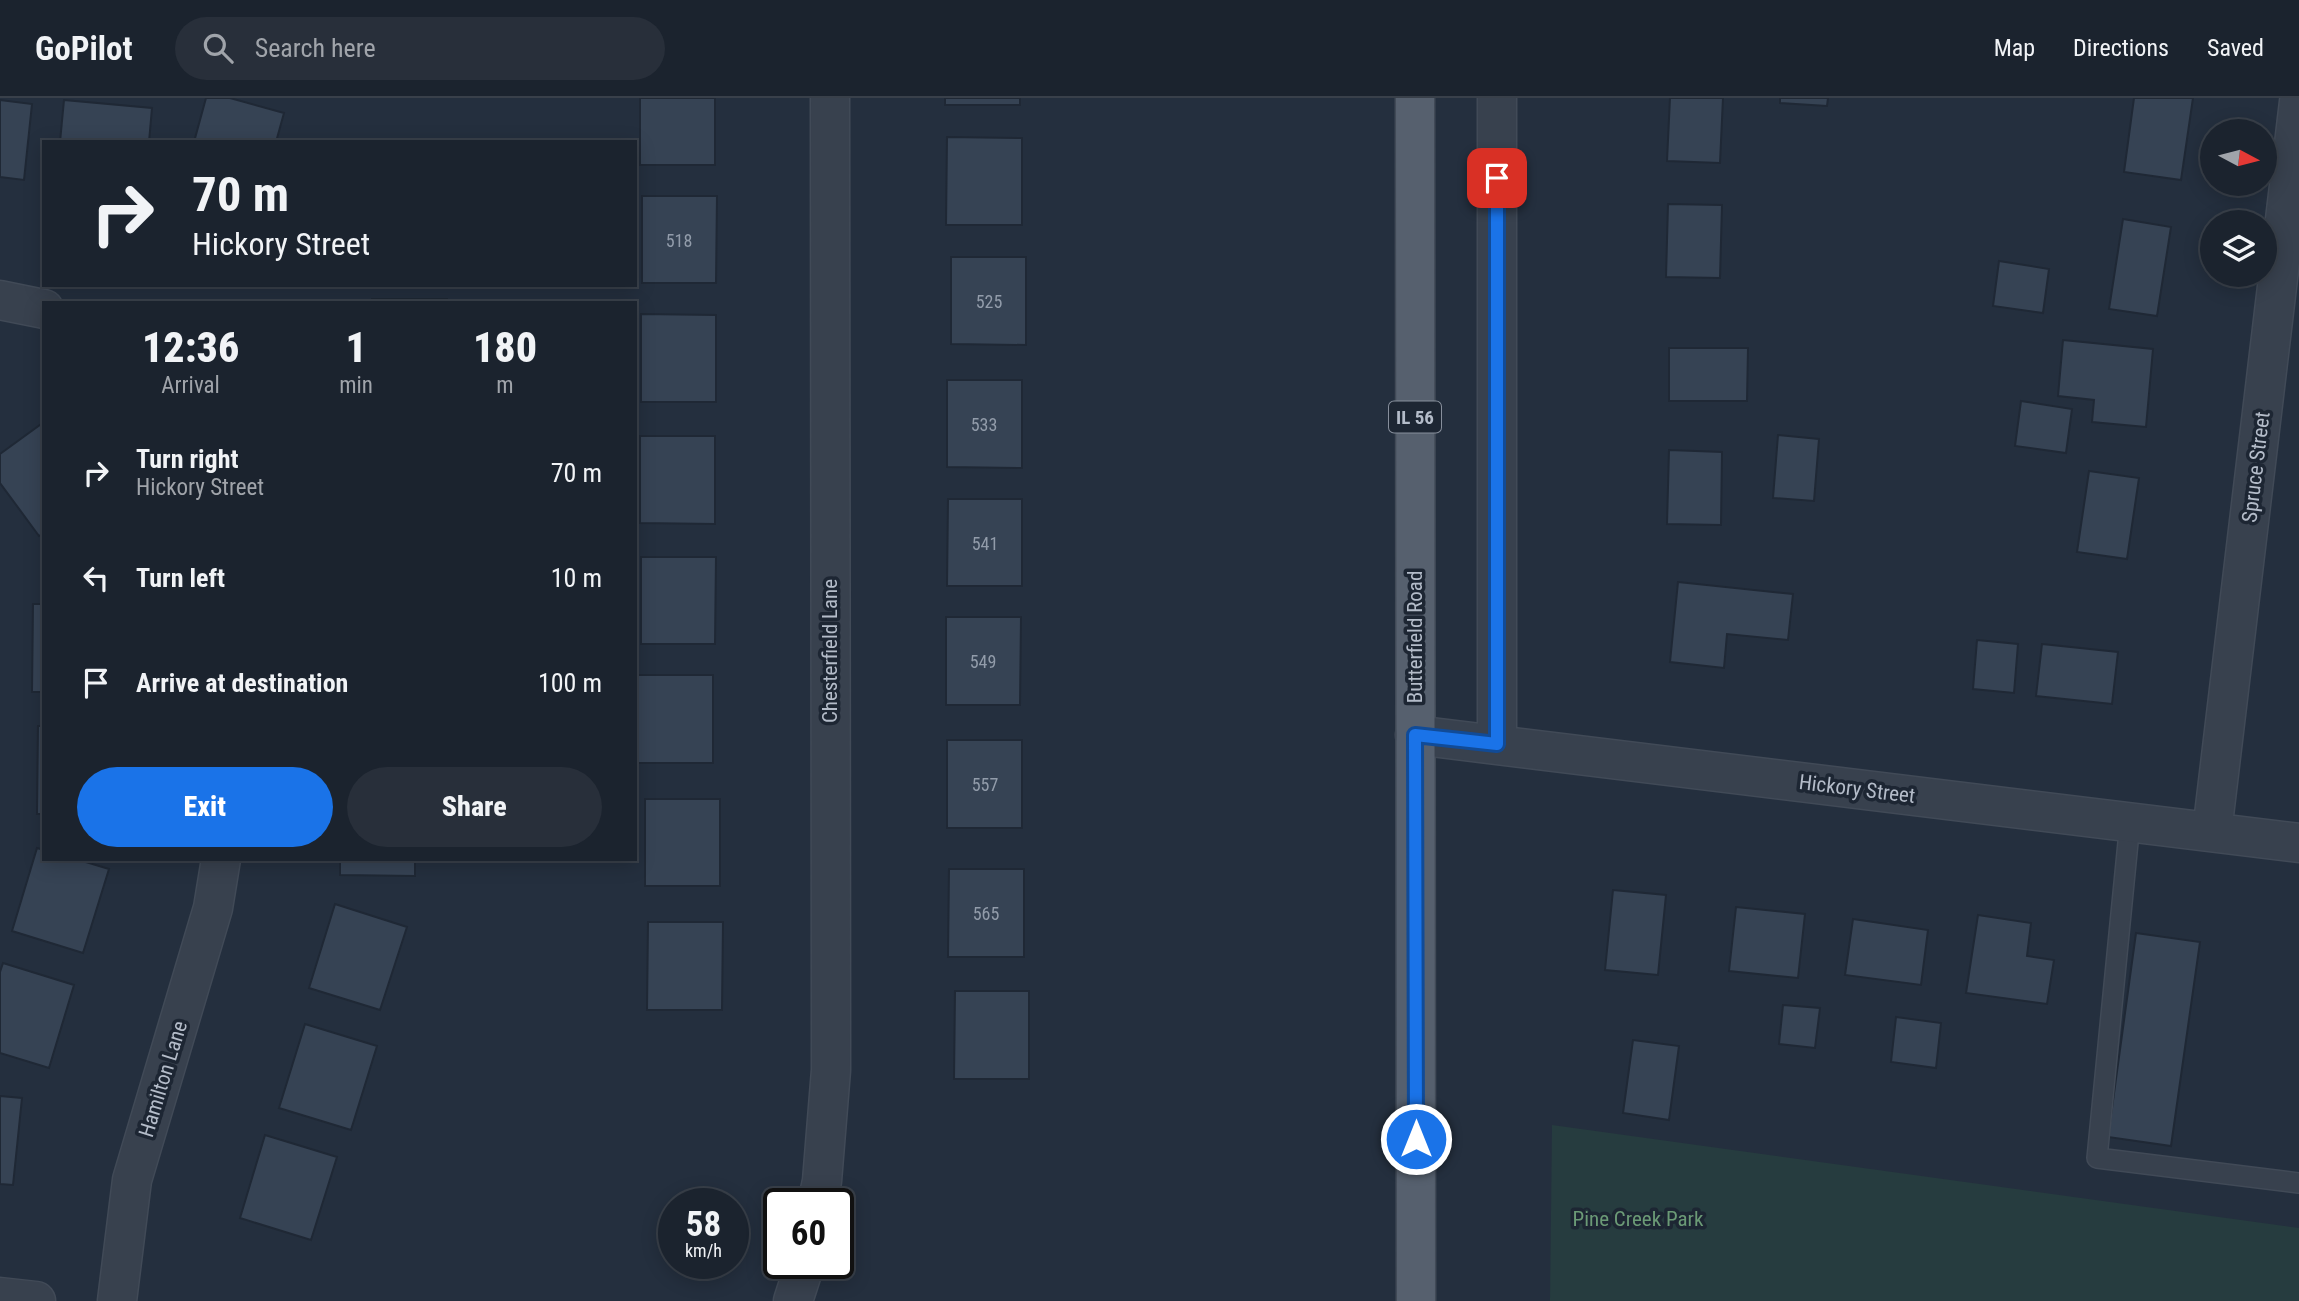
<!DOCTYPE html>
<html lang="en">
<head>
<meta charset="utf-8">
<style>
  :root { --surface:#1b232e; --page:#282f3a; --text:#f1f3f6; --muted:#a0a4aa; --line:#39404a; --accent:#1a73e8 }
  body { margin:0; font-family:"Roboto Condensed",sans-serif; background:var(--page); color:var(--text); height:100vh; display:flex; flex-direction:column; font-size:26px; white-space:nowrap }
  * { box-sizing:border-box; margin:0 }
  p { font-size:23px; color:var(--muted) }
  .icon { flex:none; width:38px; height:38px; fill:none; stroke:currentColor; stroke-width:2; stroke-linecap:round; stroke-linejoin:round }
  .map { position:relative; flex:1; overflow:hidden }
  .sheet { position:absolute; left:42px; top:203px; width:595px; height:560px; display:flex; flex-direction:column; background:var(--surface); border-radius:0px; box-shadow:0 4px 18px #0003,0 0 0 2px var(--line) }
  .sheet>* { flex:none }
  .top-card { position:absolute; left:42px; top:42px; width:595px; height:147px; border-radius:0px; box-shadow:0 4px 18px #0003,0 0 0 2px var(--line); background:#1b232e; color:var(--text); overflow:hidden }
  .needle { width:46px; rotate:97deg }
  .fabs { position:absolute; left:2200px; top:21px; display:grid; gap:14px }
  .fabs a { display:grid; place-items:center; width:77px; height:77px; border-radius:50%; background:var(--surface); box-shadow:0 4px 18px #0003,0 0 0 2px var(--line); font-size:35px }
  .speed { position:absolute; left:658px; top:1090px; display:flex; gap:14px; font-size:35px; font-weight:700; text-align:center }
  .speed>* { display:grid; place-content:center; width:91px; height:91px; border-radius:50%; background:var(--surface); box-shadow:0 4px 18px #0003,0 0 0 2px var(--line); line-height:1 }
  .speed small { font-size:18px; font-weight:400 }
  .speed .limit { border:4px solid #111; border-radius:10px; background:#fff; color:#111 }
  .pin { position:absolute; display:grid; place-items:center; width:60px; height:60px; color:#fff; margin:-30px; border-radius:14px; box-shadow:0 4px 10px #0006 }
  .me { position:absolute; width:77px; margin:-38px; rotate:0deg; stroke-linejoin:round; filter:drop-shadow(0 0 5px #0008) }
  .turn { display:flex; align-items:center; gap:24px; height:147px; padding:0 35px; font-size:32px }
  .turn .icon { width:91px; height:91px; stroke-width:2.5 }
  .turn b { display:block; font-size:49px; line-height:60px }
  .eta { display:flex; justify-content:space-evenly; align-items:center; height:119px; text-align:center }
  .eta b { font-size:42px; font-weight:800; line-height:49px }
  .action { display:flex; gap:14px; margin-top:auto; padding:14px 35px }
  .action a { flex:1; height:80px; border-radius:42px; background:var(--accent); color:#fff; font-size:28px; font-weight:800; line-height:80px; text-align:center }
  .action a+a { background:var(--page); color:var(--text) }
  ul { padding:0; list-style:none }
  li { display:flex; align-items:center; gap:21px; height:105px; padding:0 35px }
  li div { flex:1 }
  li b { display:block; font-size:26px }
  li em { font-style:normal }
  header { display:flex; align-items:center; gap:42px; box-sizing:border-box; height:98px; padding:0 35px; background:var(--surface); border-bottom:2px solid var(--line) }
  header strong { font-size:33px }
  nav { display:flex; gap:38px; margin-inline-start:auto; font-size:24px }
  .search { width:490px; height:63px; background:var(--page); display:flex; align-items:center; gap:18px; box-sizing:border-box; padding:0 24px; border-radius:38px; color:var(--muted); font-size:26px }
  .map>svg:first-child { display:block }
  .green { fill:#263c3f }
  .building { fill:#364354; stroke:#1f2835; stroke-width:2 }
  .lines { fill:none; stroke-linecap:round; stroke-linejoin:round }
  .service-casing { stroke:#414a57; stroke-width:22 }
  .minor-casing { stroke:#414a57; stroke-width:41 }
  .primary-casing { stroke:#414a57; stroke-width:41 }
  .service { stroke:#38414e; stroke-width:19 }
  .minor { stroke:#38414e; stroke-width:38 }
  .primary { stroke:#56606e; stroke-width:38 }
  .route-casing { stroke:#114b97; stroke-width:18 }
  .route { stroke:#1a73e8; stroke-width:12 }
  .labels { text-anchor:middle; dominant-baseline:central; stroke-width:7; stroke-linejoin:round; paint-order:stroke }
  .number-label { font-size:18px; fill:#929caa }
  .shield { fill:#1d2633; stroke:#878f9c; stroke-width:2 }
  .shield-label { font-size:19px; font-weight:bold; fill:#b4bcc9 }
  .street-label { font-size:21px; fill:#b4bcc9; stroke:#1d2633 }
  .park-label { font-size:21px; fill:#6b9a76; stroke:#1d2633 }
</style>
</head>
<body>
<header>
<strong>GoPilot</strong>
<div class="search"><svg class="icon" aria-label="search" viewBox="0 0 24 24"><circle cx="10" cy="10" r="6"/><path d="M15 15l6 6"/></svg>Search here</div>
<nav><a>Map</a><a>Directions</a><a>Saved</a></nav>
</header>
<div class="map">
<svg width="2299" height="1203" viewBox="0 0 2299 1203">
  <rect width="100%" height="100%" fill="#242f3e"/>
  <path class="green" d="M1552,1027L2299,1130V1203H1550Z"/>
  <path class="building" d="M206,0H230L284,15L276,44H194Z
    M640,0H715V67H640Z
    M945,0H1020V7H945Z
    M1670,0H1723L1720,65L1667,63Z
    M1780,0H1828L1827,8L1780,5Z
    M2134,0H2193L2181,82L2124,74Z
    M0,2L32,6L24,82L0,79Z
    M64,2L152,10L149,44H60Z
    M947,39L1022,40V127H946Z
    M642,98H717L716,185H642Z
    M1668,106L1722,107L1720,180L1666,179Z
    M2123,121L2171,129L2157,218L2109,211Z
    M951,159H1026V247L951,246Z
    M1999,163L2049,171L2043,215L1993,208Z
    M372,201H447V205H372Z
    M641,216L716,217V304H641Z
    M2063,242L2153,251L2146,329L2092,324L2094,302L2058,298Z
    M1669,250H1748L1747,303H1669Z
    M947,282H1022V370L947,369Z
    M2021,303L2072,311L2066,355L2015,348Z
    M44,324V435L39,438L0,385V356Z
    M1778,337L1819,341L1814,403L1773,400Z
    M640,338H715V426L640,425Z
    M1669,352L1722,354L1721,427L1667,426Z
    M2089,373L2139,380L2127,461L2077,454Z
    M948,401H1022V488H947Z
    M641,459H716L715,546H641Z
    M1678,484L1793,496L1788,542L1727,536L1724,570L1670,564Z
    M33,506H44V594H32Z
    M946,519H1021L1020,607H946Z
    M1977,542L2018,546L2014,595L1973,591Z
    M2042,546L2118,554L2112,606L2036,598Z
    M638,577H713V665H638Z
    M38,628H44V716H37Z
    M947,642H1022V730H947Z
    M645,701H720V788H645Z
    M37,750L44,752V761H76L109,771L83,855L12,833Z
    M340,761H415V778L340,777Z
    M949,771H1024V859H948Z
    M1613,792L1666,797L1658,877L1605,872Z
    M335,806L407,829L380,912L309,890Z
    M1736,809L1805,816L1798,880L1729,873Z
    M1978,817L2031,825L2027,858L2054,862L2047,906L1966,895Z
    M1853,821L1928,832L1921,887L1845,877Z
    M648,824H723L722,912H647Z
    M2136,835L2200,844L2171,1048L2108,1039Z
    M3,865L74,887L49,970L0,955V874Z
    M955,893H1029V981H954Z
    M1783,907L1820,910L1815,950L1779,946Z
    M1896,919L1941,925L1936,970L1891,964Z
    M305,926L377,948L351,1032L279,1010Z
    M1633,942L1679,948L1669,1022L1623,1015Z
    M0,998L22,1000L13,1087L0,1086Z
    M265,1037L337,1059L311,1142L240,1120Z"/>
  <g class="lines">
    <g class="service-casing">
      <path id="service" d="M2130,724L2097,1060L2299,1085"/>
    </g>
    <g class="minor-casing">
      <path id="minor" d="M0,202L44,211
        M1415,637L2299,745
        M1497,646V0
        M2212,734L2299,4
        M817,1106L822,1083L831,972L830,0
        M0,1199L36,1203
        M117,1203L132,1082L213,810L221,761
        M793,1203L805,1166"/>
    </g>
    <g class="primary-casing">
      <path id="primary" d="M1415,0L1416,1203"/>
    </g>
    <use href="#service" class="service"/>
    <use href="#minor" class="minor"/>
    <use href="#primary" class="primary"/>
  </g>
  <g class="lines">
    <g class="route-casing">
      <path id="route" d="M1416,1041L1415,637L1497,646V80"/>
    </g>
    <use href="#route" class="route"/>
  </g>
  <g class="labels">
    <g class="number-label">
      <text x="679" y="142">518</text>
      <text x="989" y="203">525</text>
      <text x="984" y="326">533</text>
      <text x="985" y="445">541</text>
      <text x="983" y="563">549</text>
      <text x="985" y="686">557</text>
      <text x="986" y="815">565</text>
    </g>
    <rect class="shield" x="1389" y="303.5" width="52" height="31" rx="5"/>
    <g class="shield-label">
      <text x="1415" y="319">IL 56</text>
    </g>
    <g class="street-label">
      <text transform="translate(2256 369) rotate(-83)">Spruce Street</text>
      <text transform="translate(1415 539) rotate(-90)">Butterfield Road</text>
      <text transform="translate(830 553) rotate(-90)">Chesterfield Lane</text>
      <text transform="translate(1857 691) rotate(7)">Hickory Street</text>
      <text transform="translate(163 981) rotate(-73)">Hamilton Lane</text>
    </g>
    <g class="park-label">
      <text x="1638" y="1121">Pine Creek Park</text>
    </g>
  </g>
</svg>
<div class="fabs">
<a><svg class="needle" viewBox="-14 -14 28 28"><path d="M0-13l5 13h-10z" fill="#e53935"/><path d="M0 13l5-13h-10z" fill="#a0a4aa"/></svg></a>
<a><svg class="icon" aria-label="layers" viewBox="0 0 24 24"><path d="M12 4l9 5-9 5-9-5zM3 14l9 5 9-5"/></svg></a>
</div>
<div class="speed"><div>58<small>km/h</small></div><div class="limit">60</div></div>
<div class="pin" style="left:1497px;top:80px;background:#d93025"><svg class="icon" aria-label="arrive" viewBox="0 0 24 24"><path d="M6 21V4h12l-3 4 3 4H6"/></svg></div>
<svg class="me" style="left:1416px;top:1041px" viewBox="-20 -20 40 40"><circle r="17" fill="#1a73e8" stroke="#fff" stroke-width="3"/><path d="M0-11L8 9 0 5-8 9z" fill="#fff"/></svg>
<div class="top-card">
<div class="turn"><svg class="icon" aria-label="right" viewBox="0 0 24 24"><path d="M7 20v-9h11M14 6l5 5-5 5"/></svg><div><b>70 m</b>Hickory Street</div></div>
</div>
<section class="sheet">
<div class="eta">
<div><b>12:36</b><p>Arrival</p></div>
<div><b>1</b><p>min</p></div>
<div><b>180</b><p>m</p></div>
</div>
<ul>
<li><svg class="icon" aria-label="right" viewBox="0 0 24 24"><path d="M7 20v-9h11M14 6l5 5-5 5"/></svg><div><b>Turn right</b><p>Hickory Street</p></div><em>70 m</em></li>
<li><svg class="icon" aria-label="left" viewBox="0 0 24 24"><path d="M17 20v-9H6M10 6l-5 5 5 5"/></svg><div><b>Turn left</b></div><em>10 m</em></li>
<li><svg class="icon" aria-label="arrive" viewBox="0 0 24 24"><path d="M6 21V4h12l-3 4 3 4H6"/></svg><div><b>Arrive at destination</b></div><em>100 m</em></li>
</ul>
<div class="action"><a>Exit</a><a>Share</a></div>
</section>
</div>
</body>
</html>
